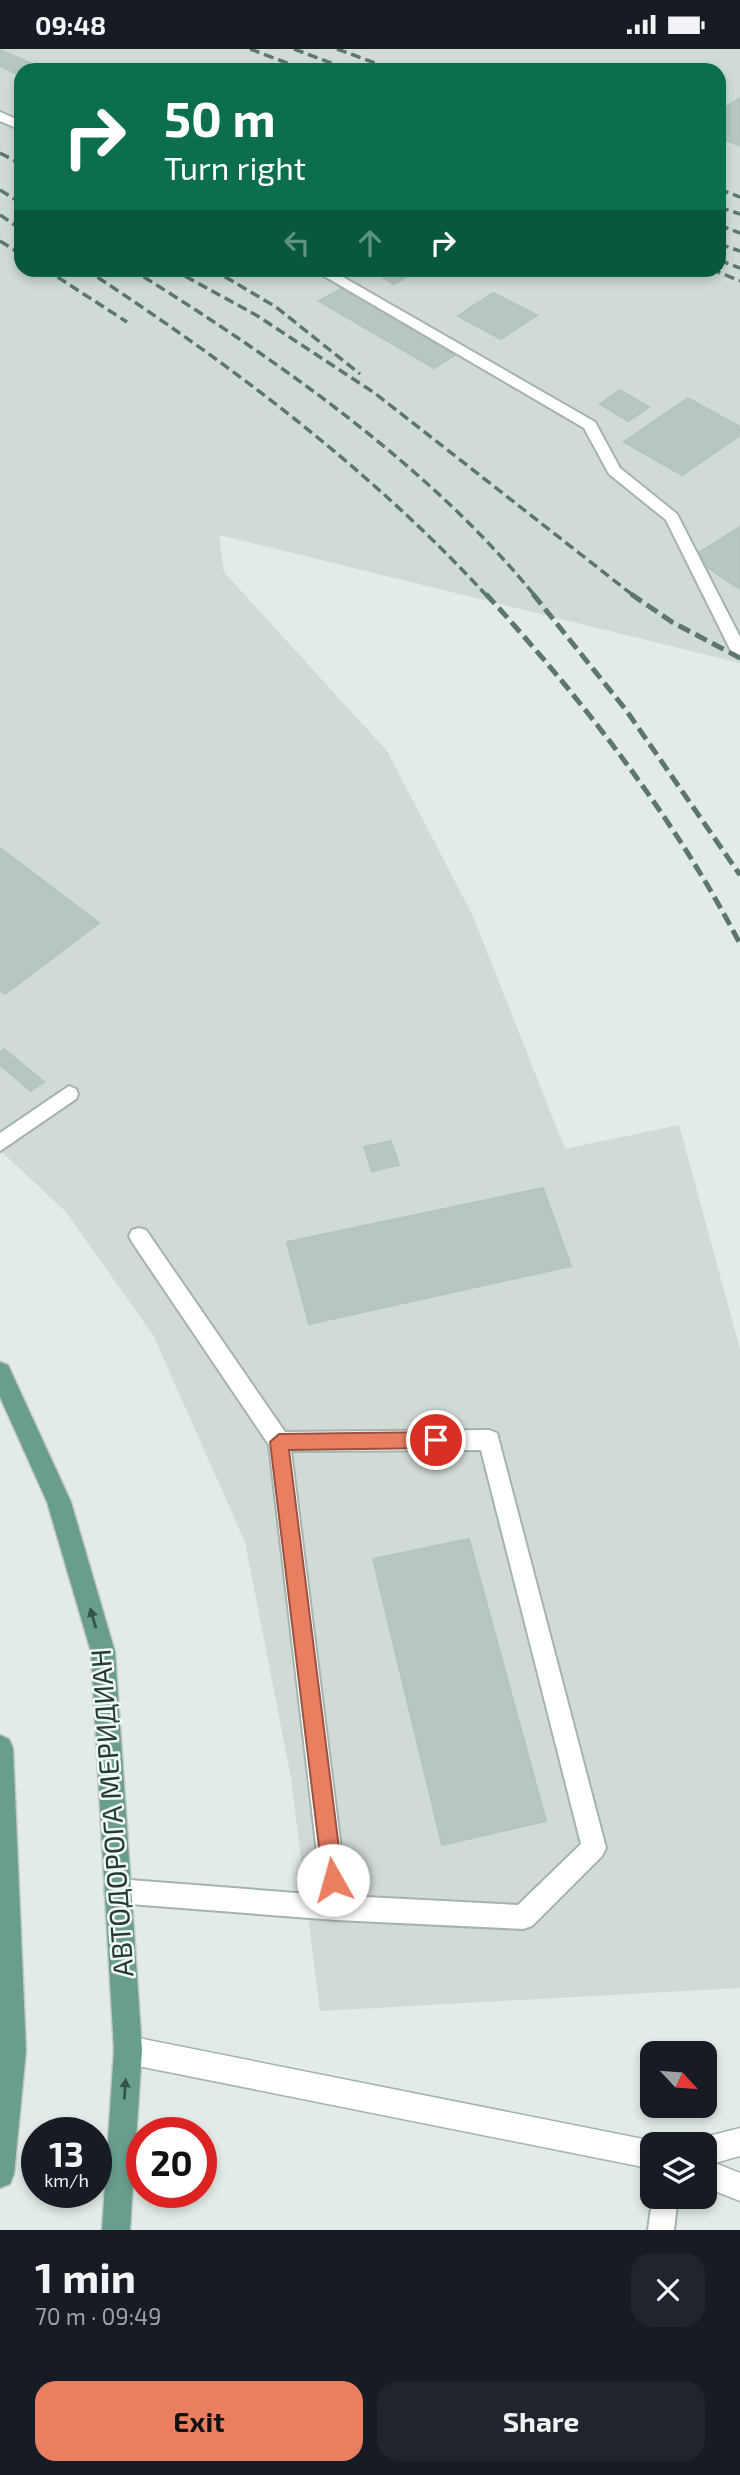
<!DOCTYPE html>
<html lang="en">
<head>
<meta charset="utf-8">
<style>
  :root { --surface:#171b24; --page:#20242c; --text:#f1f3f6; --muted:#9ea1a6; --accent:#ea7e61 }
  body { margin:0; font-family:"Exo 2",sans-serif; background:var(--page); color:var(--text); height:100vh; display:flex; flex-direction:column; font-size:26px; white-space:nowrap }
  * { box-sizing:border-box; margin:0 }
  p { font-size:23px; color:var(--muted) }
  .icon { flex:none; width:38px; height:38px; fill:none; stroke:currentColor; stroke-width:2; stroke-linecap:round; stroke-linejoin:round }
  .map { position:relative; height:2181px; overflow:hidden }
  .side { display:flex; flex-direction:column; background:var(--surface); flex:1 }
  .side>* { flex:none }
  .hud { position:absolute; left:14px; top:14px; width:712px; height:214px; border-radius:21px; box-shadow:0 4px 10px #0003; background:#0b6e4f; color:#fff; overflow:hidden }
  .needle { width:46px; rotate:116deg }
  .controls { position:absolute; left:640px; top:1992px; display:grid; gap:14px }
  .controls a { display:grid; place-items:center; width:77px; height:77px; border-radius:14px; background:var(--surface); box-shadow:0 4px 10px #0003; font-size:35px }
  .speed { position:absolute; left:21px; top:2068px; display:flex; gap:14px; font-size:35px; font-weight:700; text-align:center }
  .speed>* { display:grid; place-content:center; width:91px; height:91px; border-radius:50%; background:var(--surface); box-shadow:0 4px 10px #0003; line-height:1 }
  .speed small { font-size:18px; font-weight:400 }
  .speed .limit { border:10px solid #d22; background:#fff; color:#111 }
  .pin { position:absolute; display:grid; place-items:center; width:60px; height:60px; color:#fff; margin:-30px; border:4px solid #fff; border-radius:50%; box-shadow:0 2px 7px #0007 }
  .me { position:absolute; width:77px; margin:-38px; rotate:353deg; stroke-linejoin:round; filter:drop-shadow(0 0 5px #0008) }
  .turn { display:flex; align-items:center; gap:24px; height:147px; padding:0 35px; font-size:32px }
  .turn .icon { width:91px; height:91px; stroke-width:2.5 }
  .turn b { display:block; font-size:49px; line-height:60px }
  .lanes { display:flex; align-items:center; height:66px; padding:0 35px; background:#0003; justify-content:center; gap:35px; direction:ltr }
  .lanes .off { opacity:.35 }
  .round { display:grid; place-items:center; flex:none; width:74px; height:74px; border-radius:21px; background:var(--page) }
  .summary { display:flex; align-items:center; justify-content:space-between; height:119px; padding:0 35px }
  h1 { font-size:42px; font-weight:700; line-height:52px }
  .button { display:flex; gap:14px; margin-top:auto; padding:14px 35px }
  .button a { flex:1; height:80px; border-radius:21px; background:var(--accent); color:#111; font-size:28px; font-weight:700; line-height:80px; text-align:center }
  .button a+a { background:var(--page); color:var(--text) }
  .status { display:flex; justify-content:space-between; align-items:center; height:49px; padding:0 35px; background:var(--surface); direction:ltr }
  .status svg { height:19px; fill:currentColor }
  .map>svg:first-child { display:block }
  .built { fill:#d0dbd6; fill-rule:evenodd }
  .building { fill:#b7c6c0; stroke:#b5c4bd; stroke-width:2 }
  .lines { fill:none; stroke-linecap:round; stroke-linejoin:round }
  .lane-casing { stroke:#a5b3ae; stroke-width:4 }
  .street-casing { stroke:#a5b3ae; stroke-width:3 }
  .primary-casing { stroke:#c1c8c6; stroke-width:3 }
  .lane { fill:#fff; fill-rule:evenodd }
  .street { fill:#fff; fill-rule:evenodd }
  .primary { fill:#699e8f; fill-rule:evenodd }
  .rail-far1 { stroke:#5d776f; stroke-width:3.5; stroke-dasharray:10 5; stroke-linecap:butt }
  .rail { stroke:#5d776f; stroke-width:5; stroke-dasharray:13 6; stroke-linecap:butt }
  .oneway { fill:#34544b }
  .route { fill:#ea7e61; stroke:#98523f; stroke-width:2 }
  .labels { text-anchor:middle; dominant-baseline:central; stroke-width:5; stroke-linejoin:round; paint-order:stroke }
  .near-street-label { font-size:28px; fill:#233b34; stroke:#f2f8f5 }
</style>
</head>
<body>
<div class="status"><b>09:48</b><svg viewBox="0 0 49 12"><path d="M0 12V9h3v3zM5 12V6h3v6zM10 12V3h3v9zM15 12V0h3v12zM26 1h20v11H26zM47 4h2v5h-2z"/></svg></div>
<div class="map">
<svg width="740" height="2181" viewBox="0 0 740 2181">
  <rect width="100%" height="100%" fill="#e2ebe7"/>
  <path class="built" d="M0,0H740V614L219,486L224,523L387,702L473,867L565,1100L679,1076L740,1300V1939L320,1962L291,1729L245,1493L153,1286L66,1163L0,1101ZM21,21H719V220H21Z"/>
  <path class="building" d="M0,1L30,14L15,24L0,17Z
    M740,49V97L719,88V59L723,60Z
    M370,220H411L415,223L394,235Z
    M341,240L455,306L434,319L319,252Z
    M493,244L537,266L501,290L458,267Z
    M620,341L649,358L628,372L600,355Z
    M688,349L740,378V386L682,426L624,393Z
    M740,478V540L692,508Z
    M0,799L99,874L5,945L0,941Z
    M4,1000L44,1033L31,1042L0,1016V1003Z
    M391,1092L399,1116L372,1122L364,1098Z
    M543,1139L571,1217L309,1275L287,1193Z
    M469,1490L546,1772L442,1796L373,1510Z"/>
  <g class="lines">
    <g class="lane-casing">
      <path id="lane" d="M0,63L21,72V81L0,72Z
        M312,220H329L595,373L620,419L677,465L740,588V609L732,604L666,471L609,425L584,379Z
        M69,1037L76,1040L78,1045L76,1050L0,1102V1084Z
        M139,1179L146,1181L285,1383L489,1381L497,1384L606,1799L602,1807L532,1877L523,1880L336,1871L117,1854L108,1851L105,1842L108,1833L117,1830L322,1846L269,1396L132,1193L129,1187L132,1181ZM481,1401L581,1795L518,1856L347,1847L291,1402Z
        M653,2145L678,2147L674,2181H648Z"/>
    </g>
    <g class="street-casing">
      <path id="street" d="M128,1987L653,2092L660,2095H653V2120L128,2015L118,2011L114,2001L118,1991Z
        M740,2079V2107L715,2114L740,2124V2152L705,2138V2095H694L705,2088Z"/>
    </g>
    <g class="primary-casing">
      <path id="primary" d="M0,1313L8,1316L71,1453L115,1603L142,2001L130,2181H102L114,2001L91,1603L47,1453L0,1348Z
        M0,1686L9,1690L13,1699L26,2002L14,2125L10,2135L0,2139Z"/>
    </g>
    <use href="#lane" class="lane"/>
    <use href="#street" class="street"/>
    <use href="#primary" class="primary"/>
    <path class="rail-far1" d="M250,0L306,21
      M294,0L350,21
      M337,0L394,21
      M247,19L253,21
      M0,104L21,115
      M719,140L740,148
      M0,141L21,154
      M719,158L740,165
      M0,166L21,180
      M719,176L740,184
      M0,192L21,205
      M719,195L740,202
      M719,211L740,219
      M45,220L127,273
      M85,220C230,315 369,419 487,547
      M131,220C273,308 429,416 535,547
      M172,220L256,266L376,345L634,547
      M212,220L276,258L360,325
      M711,220L740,232"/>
    <path class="rail" d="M486,545C582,650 675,769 740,895
      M533,545L626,661L740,826
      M631,545L672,573L740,609"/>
  </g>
  <defs><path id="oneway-solid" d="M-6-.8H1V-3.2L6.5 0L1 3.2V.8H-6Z" transform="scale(1.75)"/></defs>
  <g class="oneway">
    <use href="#oneway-solid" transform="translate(93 1569) rotate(-106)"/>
    <use href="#oneway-solid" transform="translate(125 2040) rotate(-86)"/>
  </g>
  <path class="route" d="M436,1383L445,1391L436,1399L289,1401L343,1831L340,1838L333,1841L326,1838L323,1831L270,1393L279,1385Z"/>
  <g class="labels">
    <g class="near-street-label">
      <text transform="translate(111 1764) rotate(-94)">АВТОДОРОГА МЕРИДИАН</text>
    </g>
  </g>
</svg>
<div class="controls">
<a><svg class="needle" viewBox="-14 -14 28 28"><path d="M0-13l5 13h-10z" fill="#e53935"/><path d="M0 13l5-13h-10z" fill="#9ea1a6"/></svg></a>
<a><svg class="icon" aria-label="layers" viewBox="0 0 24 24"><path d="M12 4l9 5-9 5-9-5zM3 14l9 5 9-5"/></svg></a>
</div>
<div class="speed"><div>13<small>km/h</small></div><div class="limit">20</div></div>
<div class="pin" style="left:436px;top:1391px;background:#d93025"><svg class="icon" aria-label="arrive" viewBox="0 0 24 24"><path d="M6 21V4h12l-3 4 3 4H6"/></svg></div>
<svg class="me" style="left:333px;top:1831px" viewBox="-20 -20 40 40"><circle r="19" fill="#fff"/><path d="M0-13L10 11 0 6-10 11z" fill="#ea7e61"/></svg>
<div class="hud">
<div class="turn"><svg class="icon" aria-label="right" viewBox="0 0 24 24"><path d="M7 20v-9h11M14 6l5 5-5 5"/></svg><div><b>50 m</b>Turn right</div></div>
<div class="lanes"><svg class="icon off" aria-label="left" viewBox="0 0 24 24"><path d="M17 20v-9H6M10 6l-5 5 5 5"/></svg><svg class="icon off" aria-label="ahead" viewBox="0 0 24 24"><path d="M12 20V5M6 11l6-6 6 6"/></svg><svg class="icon" aria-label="right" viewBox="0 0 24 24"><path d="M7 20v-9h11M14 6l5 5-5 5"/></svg></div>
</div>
</div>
<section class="side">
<div class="summary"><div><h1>1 min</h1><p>70 m · 09:49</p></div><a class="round"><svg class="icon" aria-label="close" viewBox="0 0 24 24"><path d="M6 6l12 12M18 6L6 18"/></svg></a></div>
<div class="button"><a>Exit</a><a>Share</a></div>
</section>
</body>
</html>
